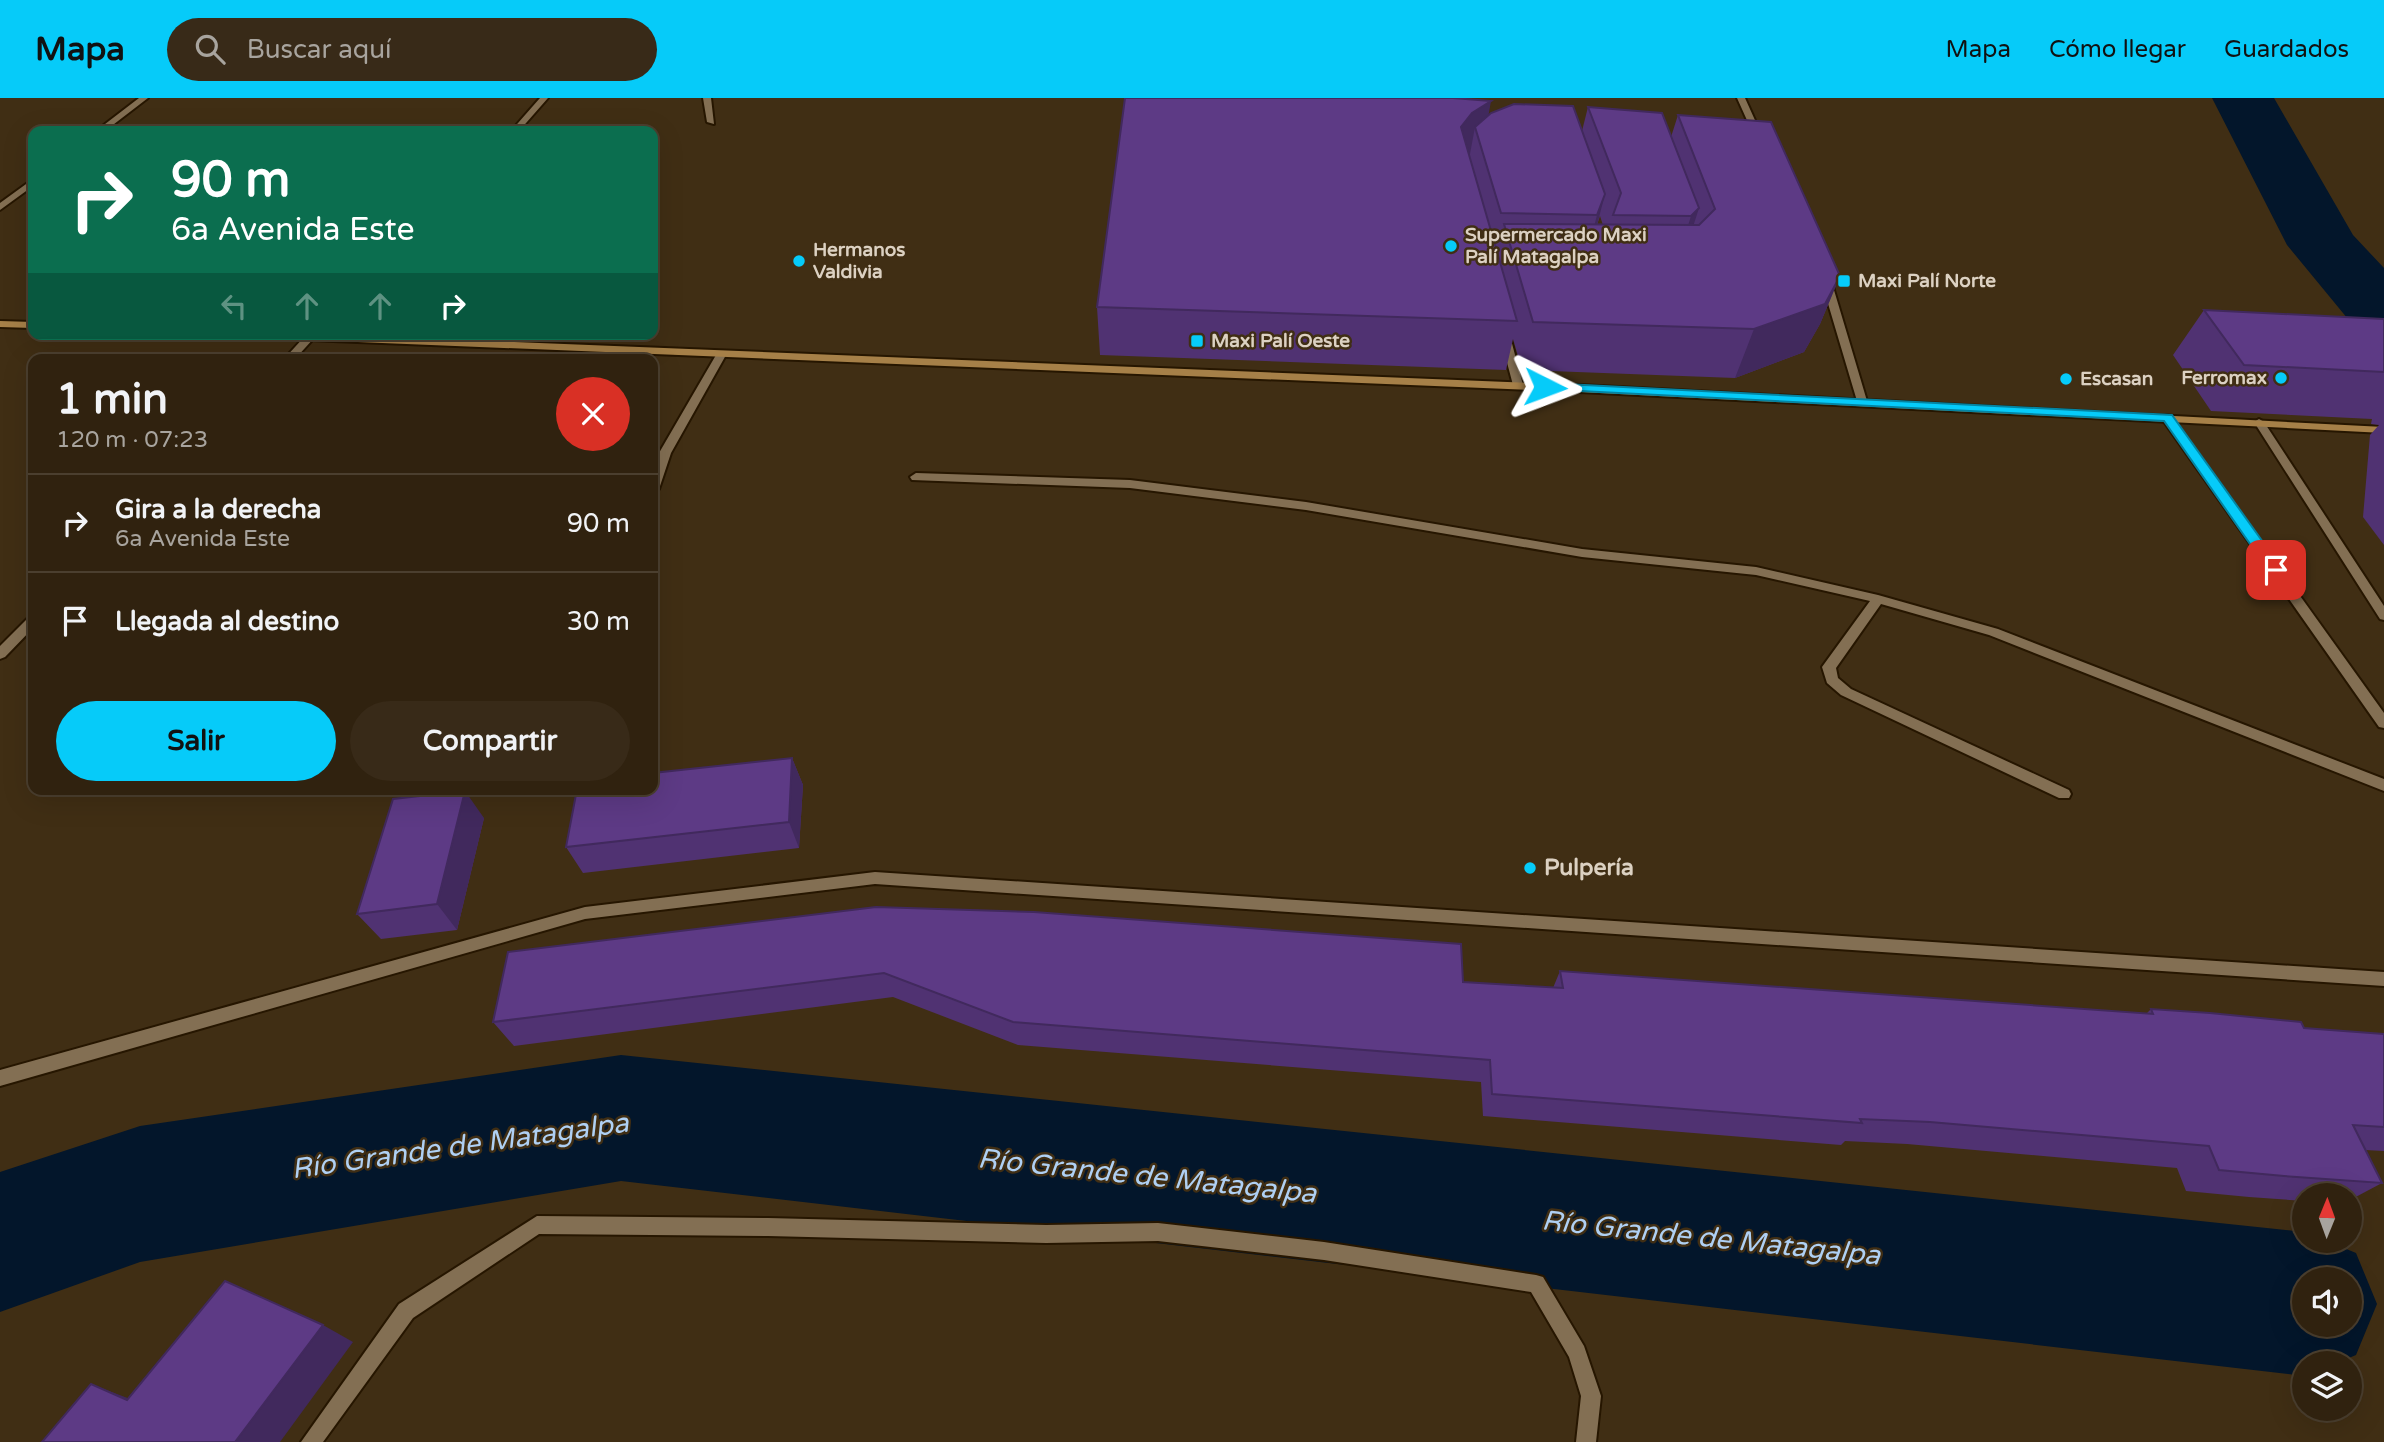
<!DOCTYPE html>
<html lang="es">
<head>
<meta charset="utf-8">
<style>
  :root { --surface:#30220f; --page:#382a18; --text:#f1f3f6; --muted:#a8a49e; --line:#4b3f2f; --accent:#06cbf9 }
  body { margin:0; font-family:"Varela Round",sans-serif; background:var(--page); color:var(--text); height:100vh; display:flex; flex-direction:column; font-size:26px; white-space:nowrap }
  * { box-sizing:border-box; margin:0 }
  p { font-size:23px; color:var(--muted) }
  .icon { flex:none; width:38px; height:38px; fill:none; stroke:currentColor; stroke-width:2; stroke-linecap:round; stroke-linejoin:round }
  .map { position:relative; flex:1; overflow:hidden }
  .sheet { position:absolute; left:28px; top:256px; width:630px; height:441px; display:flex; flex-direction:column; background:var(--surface); border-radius:14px; box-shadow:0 7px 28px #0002,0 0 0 2px var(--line) }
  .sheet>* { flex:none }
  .guide { position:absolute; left:28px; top:28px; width:630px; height:214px; border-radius:14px; box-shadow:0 7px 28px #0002,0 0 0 2px var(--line); background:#0b6e4f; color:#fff; overflow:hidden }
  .needle { width:46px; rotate:1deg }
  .fabs { position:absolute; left:2292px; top:1085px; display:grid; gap:14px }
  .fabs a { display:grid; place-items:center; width:70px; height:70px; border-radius:50%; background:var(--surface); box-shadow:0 7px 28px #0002,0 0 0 2px var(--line); font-size:35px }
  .pin { position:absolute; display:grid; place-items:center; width:60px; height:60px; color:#fff; margin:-30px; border-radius:14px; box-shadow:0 4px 10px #0006 }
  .me { position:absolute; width:77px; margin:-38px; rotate:93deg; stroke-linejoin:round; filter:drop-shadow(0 0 5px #0008) }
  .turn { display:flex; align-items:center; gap:24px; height:147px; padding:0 28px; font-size:32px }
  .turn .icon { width:91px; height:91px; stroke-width:2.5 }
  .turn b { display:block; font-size:49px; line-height:60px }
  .lanes { display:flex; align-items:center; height:66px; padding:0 28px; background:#0003; justify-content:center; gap:35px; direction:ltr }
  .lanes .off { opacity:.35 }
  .round { display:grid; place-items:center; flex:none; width:74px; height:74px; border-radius:37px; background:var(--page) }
  .head { display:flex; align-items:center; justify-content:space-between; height:119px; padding:0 28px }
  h1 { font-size:42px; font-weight:700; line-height:52px }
  .cta { display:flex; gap:14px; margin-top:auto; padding:14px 28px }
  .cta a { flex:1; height:80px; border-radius:42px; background:var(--accent); color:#111; font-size:28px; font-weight:700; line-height:80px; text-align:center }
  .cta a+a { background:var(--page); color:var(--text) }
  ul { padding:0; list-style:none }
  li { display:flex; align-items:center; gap:21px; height:98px; padding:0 28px; border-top:2px solid var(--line) }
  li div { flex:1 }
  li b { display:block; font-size:26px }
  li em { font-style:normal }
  header { display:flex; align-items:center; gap:42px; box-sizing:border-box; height:98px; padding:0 35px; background:var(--accent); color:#111 }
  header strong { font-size:33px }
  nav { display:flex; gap:38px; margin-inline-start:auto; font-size:24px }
  .search { width:490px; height:63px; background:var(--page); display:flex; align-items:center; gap:18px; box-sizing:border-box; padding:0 24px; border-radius:38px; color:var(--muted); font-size:26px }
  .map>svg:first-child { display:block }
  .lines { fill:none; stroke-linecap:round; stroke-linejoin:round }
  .river { fill:#03162b; fill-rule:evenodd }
  .service-casing { stroke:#261600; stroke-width:4 }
  .minor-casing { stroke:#261600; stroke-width:4 }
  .tertiary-casing { stroke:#261600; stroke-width:4 }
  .secondary-casing { stroke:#261600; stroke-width:4 }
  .service { fill:#836f53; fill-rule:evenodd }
  .minor { fill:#836f53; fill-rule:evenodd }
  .tertiary { fill:#836f53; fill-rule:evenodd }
  .secondary { fill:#a68048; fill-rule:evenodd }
  .wall { fill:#503272; fill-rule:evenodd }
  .shaded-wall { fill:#41295d }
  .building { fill:#5d3a85; stroke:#41295d; stroke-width:2 }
  .route { fill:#06cbf9; stroke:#0484a2; stroke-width:2 }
  .poi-dot { fill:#06cbf9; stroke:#402e14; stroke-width:2.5 }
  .labels { text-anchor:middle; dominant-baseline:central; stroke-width:5; stroke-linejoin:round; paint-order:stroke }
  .far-poi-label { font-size:19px; font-weight:bold; fill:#dcd1c2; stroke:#402e14; text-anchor:start }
  .poi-label { font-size:23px; font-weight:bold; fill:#dcd1c2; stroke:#402e14; text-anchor:start }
  .near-water-label { font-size:28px; font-style:italic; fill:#afd0f3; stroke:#402e14 }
</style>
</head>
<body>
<header>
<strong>Mapa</strong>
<div class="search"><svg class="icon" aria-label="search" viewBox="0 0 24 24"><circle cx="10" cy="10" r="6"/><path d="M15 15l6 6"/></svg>Buscar aquí</div>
<nav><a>Mapa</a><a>Cómo llegar</a><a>Guardados</a></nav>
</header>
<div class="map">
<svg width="2384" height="1344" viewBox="0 0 2384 1344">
  <rect width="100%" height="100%" fill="#402e14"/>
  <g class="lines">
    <path class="river" d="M2212,0H2274L2353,137L2384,170V239L2357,232L2287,147Z
      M621,957L2305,1134V1143H2327L2356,1155L2377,1206L2356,1257L2337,1265H2305V1278L621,1083L140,1164L0,1214V1074L140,1028ZM2305,1181H2350V1227H2305Z"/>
    <g class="service-casing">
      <path id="service" d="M540,0H548L519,33H511Z
        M703,0H711L714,26L707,24Z
        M1505,235L1510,238L1523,287L1522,289H1514L1513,287L1500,238Z
        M721,254L726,257L671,355L659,391L653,395V375L659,355L716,257Z
        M916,375L1130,382L1306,404L1582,451L1756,469L1878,497L1998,531L2384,681V693L1989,537L1881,506L1836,570L1838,580L1851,591L2069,692L2071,696L2069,700H2059L1841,597L1827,585L1822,569L1870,503L1756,477L1582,459L1306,412L1130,390L912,382L910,379Z"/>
    </g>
    <g class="minor-casing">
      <path id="minor" d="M139,0H148L105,33H96Z
        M1737,0H1745L1763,40L1762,42L1755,40Z
        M33,81V88L0,112V105Z
        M1826,179L1831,182L1867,303L1866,305H1858L1857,303L1821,182Z
        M306,237L315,239L295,261H284Z
        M33,518V530L5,559L0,561V548L29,519Z
        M875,774L2384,874V888L875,786L585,821L0,988V972L585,809Z
        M537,1118L768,1120L1046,1127L1158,1125L1324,1144L1536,1177L1543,1179L1584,1248L1601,1298L1596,1344H1576L1581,1298L1569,1259L1531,1194L1324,1162L1158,1143L1046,1145L768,1138L539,1136L413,1220L323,1344H301L399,1206Z"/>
    </g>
    <g class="tertiary-casing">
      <path id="tertiary" d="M2167,317L2171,318L2384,615V630L2379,629L2163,322V318Z
        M2259,321L2264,324L2384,508V522L2380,521L2254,324Z"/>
    </g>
    <g class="secondary-casing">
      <path id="secondary" d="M0,223L33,224V230L0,229Z
        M233,236H317L1580,287L2384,329V335L1580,294L238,239Z"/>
    </g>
    <use href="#service" class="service"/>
    <use href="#minor" class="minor"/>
    <use href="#tertiary" class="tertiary"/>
    <use href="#secondary" class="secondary"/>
  </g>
  <path class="wall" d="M1588,9L1671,39L1678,17L1840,178L1820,226L1804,254L1735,280L1522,272L1513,241L1506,272L1100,257L1097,209L1488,18L1582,33ZM1600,118L1603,127H1597Z
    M2204,212L2384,221V447L2363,419L2370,337L2379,327L2371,326L2372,321L2211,313L2173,257Z
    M792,660L803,687L799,750L583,775L566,749Z
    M484,720L457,832L381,841L357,816Z
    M508,854L1463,884L1553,890L1560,873L2146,916L2151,911L2304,930L2384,936V1053L2365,1052L2382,1085L2350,1102V1097H2305V1103L2249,1099L2186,1093L2177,1070L1907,1046L1845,1043L1841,1047L1483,1018L1481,984L1018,947L893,899L514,948L493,924Z"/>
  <path class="shaded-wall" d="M1491,3L1483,48L1475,29L1470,56L1464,60L1461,29L1472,15Z
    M1605,96L1593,143L1585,164L1597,117Z
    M1699,110L1684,157L1676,165L1691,118Z
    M1840,178L1820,226L1804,254L1735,280L1754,231Z
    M792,660L803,687L799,750L789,724Z
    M465,693L484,720L457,832L437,806Z
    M323,1227L353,1244L280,1344H235Z
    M91,1286L130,1301L127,1302Z"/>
  <path class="building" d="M1125,0H1453L1491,3L1472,15L1461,29L1517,223L1097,209Z
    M1514,6L1573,8L1605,96L1597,117L1501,115L1475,29L1491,15Z
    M1588,9L1662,15L1699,110L1691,118L1613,117L1621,95Z
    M1678,17L1771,24L1840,178L1825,206L1754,231L1533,224L1504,126L1699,127L1715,111Z
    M2204,212L2384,221V274L2244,267Z
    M792,660L789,724L566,749L577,691H653V675Z
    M465,693L437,806L357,816L393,701Z
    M876,809L1034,814L1461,846L1463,884L1563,890L1560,873L2153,916L2151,911L2210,915L2301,924L2304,930L2384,936V1029L2353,1027L2382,1085L2284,1078L2219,1072L2209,1048L1930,1024L1860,1021L1862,1025L1492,996L1490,962L1013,924L884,875L493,924L508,854Z
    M225,1183L323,1227L235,1344H42L91,1286L127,1302Z"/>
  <path class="route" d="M1545,285L2172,317L2283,472L2281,476H2271L2164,323L1541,291V286Z"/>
  <g class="poi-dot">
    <circle cx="1451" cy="148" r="7"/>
    <circle cx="799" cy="163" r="7"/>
    <rect x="1837" y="176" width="14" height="14" rx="3.5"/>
    <rect x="1190" y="236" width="14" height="14" rx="3.5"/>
    <circle cx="2281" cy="280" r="7"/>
    <circle cx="2066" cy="281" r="7"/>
    <circle cx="1530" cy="770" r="7"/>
  </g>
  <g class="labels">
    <g class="far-poi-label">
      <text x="1465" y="137">Supermercado Maxi<tspan x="1465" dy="22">Palí Matagalpa</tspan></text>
      <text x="813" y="152">Hermanos<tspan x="813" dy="22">Valdivia</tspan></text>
      <text x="1858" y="183">Maxi Palí Norte</text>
      <text x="1211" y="243">Maxi Palí Oeste</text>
      <text x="2267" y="280" text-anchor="end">Ferromax</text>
      <text x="2080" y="281">Escasan</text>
    </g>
    <g class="poi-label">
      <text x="1544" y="770">Pulpería</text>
    </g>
    <g class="near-water-label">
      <text transform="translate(460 1048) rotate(-8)">Río Grande de Matagalpa</text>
      <text transform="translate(1147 1078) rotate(6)">Río Grande de Matagalpa</text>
      <text transform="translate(1711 1140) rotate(6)">Río Grande de Matagalpa</text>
    </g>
  </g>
</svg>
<div class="fabs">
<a><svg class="needle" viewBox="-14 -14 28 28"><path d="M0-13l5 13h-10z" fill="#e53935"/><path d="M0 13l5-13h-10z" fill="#a8a49e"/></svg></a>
<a><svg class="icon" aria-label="sound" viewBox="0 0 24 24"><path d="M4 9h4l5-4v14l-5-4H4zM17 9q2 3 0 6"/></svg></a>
<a><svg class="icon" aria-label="layers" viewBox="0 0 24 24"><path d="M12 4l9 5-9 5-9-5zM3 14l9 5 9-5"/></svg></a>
</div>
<div class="pin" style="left:2276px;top:472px;background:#d93025"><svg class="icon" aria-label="arrive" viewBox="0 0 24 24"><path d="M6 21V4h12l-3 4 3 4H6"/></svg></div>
<svg class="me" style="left:1545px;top:289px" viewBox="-20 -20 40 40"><path d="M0-17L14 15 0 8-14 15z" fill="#06cbf9" stroke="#fff" stroke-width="4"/></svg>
<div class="guide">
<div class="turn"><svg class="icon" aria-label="right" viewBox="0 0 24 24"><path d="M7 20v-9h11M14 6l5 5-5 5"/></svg><div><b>90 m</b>6a Avenida Este</div></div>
<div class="lanes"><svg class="icon off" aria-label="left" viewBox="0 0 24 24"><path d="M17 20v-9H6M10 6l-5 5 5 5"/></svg><svg class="icon off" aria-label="ahead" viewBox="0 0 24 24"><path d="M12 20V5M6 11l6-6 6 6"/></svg><svg class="icon off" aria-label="ahead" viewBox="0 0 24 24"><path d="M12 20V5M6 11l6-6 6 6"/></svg><svg class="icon" aria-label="right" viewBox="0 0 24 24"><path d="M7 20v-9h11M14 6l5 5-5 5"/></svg></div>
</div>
<section class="sheet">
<div class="head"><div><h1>1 min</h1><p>120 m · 07:23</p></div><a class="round" style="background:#d93025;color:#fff"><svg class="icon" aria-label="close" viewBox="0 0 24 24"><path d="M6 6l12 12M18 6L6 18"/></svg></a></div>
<ul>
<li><svg class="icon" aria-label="right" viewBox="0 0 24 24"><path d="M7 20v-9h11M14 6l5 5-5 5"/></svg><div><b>Gira a la derecha</b><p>6a Avenida Este</p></div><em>90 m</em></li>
<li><svg class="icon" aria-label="arrive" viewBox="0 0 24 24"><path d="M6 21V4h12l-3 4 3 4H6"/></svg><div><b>Llegada al destino</b></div><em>30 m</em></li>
</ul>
<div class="cta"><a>Salir</a><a>Compartir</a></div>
</section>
</div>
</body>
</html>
